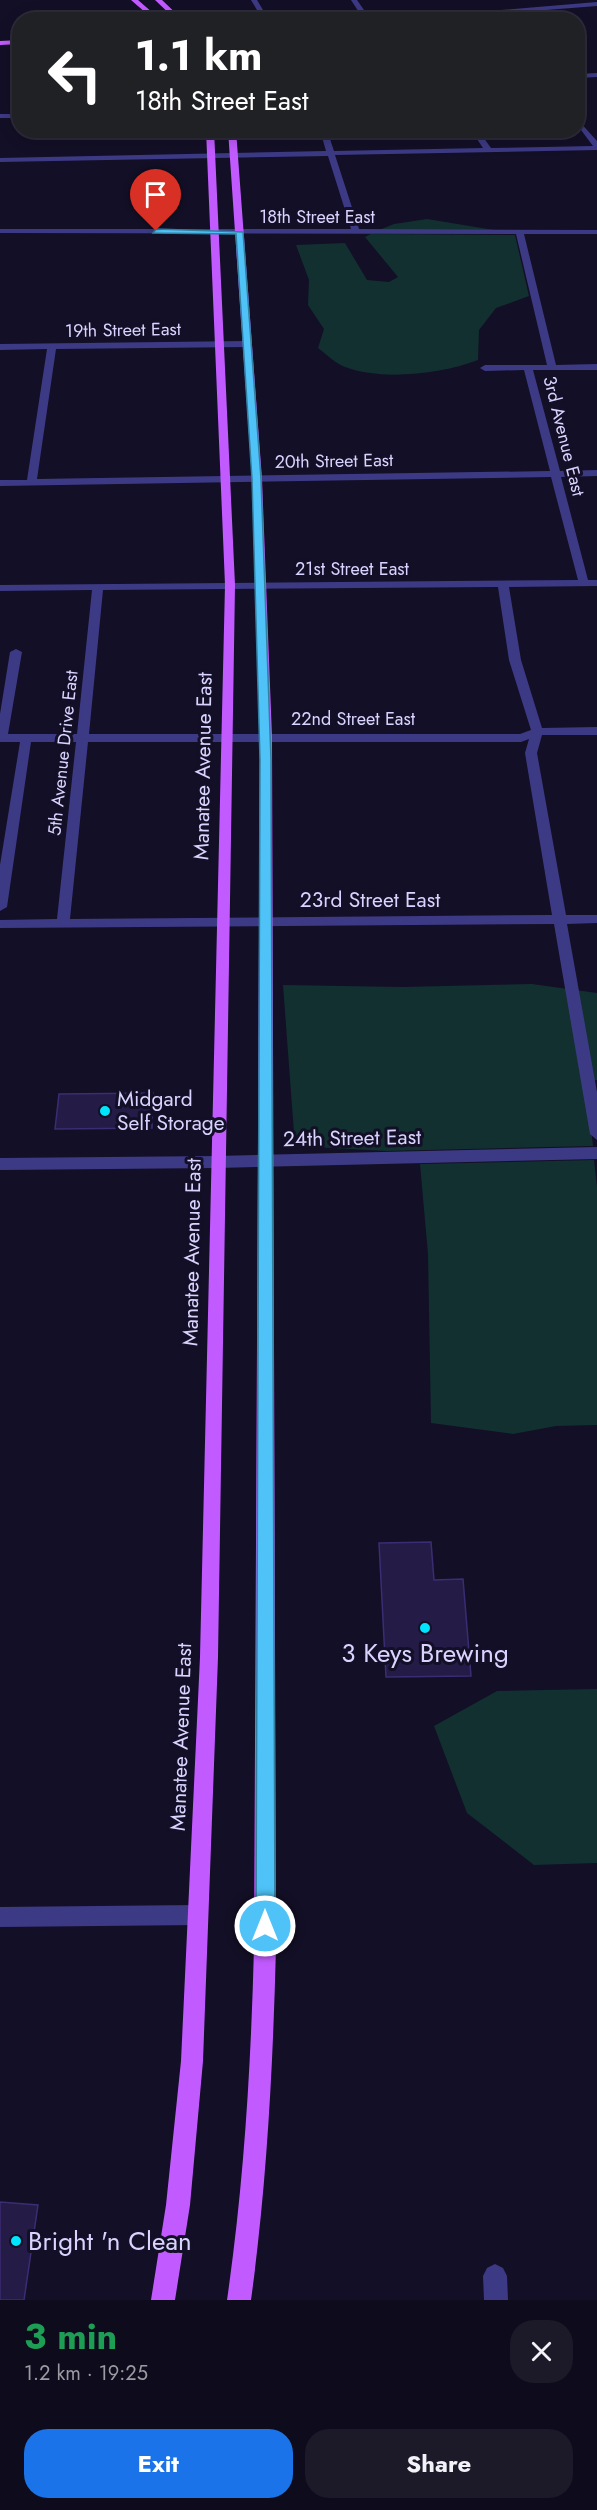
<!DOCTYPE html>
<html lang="en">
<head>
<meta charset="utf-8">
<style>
  :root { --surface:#0e0b1c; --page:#1c1929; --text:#f1f3f6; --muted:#9b9ba3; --line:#2e2b3b; --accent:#1a73e8 }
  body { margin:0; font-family:Jost,sans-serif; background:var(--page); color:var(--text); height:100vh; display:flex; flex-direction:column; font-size:22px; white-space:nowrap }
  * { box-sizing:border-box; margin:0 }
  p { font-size:20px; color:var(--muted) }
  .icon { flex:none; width:33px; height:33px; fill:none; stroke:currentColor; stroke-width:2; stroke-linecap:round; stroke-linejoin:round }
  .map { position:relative; height:2300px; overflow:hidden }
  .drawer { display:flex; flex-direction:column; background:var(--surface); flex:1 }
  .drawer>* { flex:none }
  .top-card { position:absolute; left:12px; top:12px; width:573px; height:126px; border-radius:24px; box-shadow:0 3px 15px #0003,0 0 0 2px var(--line); background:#202124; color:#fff; overflow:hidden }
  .pin { position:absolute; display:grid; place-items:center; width:51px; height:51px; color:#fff; margin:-62px -26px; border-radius:50% 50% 50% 0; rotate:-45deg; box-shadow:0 0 6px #0007 }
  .pin .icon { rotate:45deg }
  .me { position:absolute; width:66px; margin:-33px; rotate:0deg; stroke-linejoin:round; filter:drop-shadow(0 0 4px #0008) }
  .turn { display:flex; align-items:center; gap:21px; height:126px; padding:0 24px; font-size:27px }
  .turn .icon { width:78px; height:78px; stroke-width:2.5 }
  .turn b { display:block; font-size:42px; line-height:51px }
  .round { display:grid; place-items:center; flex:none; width:63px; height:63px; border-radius:24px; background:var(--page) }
  .headline { display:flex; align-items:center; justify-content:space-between; height:102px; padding:0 24px }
  h1 { font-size:36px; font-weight:700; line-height:45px; color:#1e9e55 }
  .primary-button { display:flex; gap:12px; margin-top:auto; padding:12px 24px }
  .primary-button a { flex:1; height:69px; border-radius:24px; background:var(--accent); color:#fff; font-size:24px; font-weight:700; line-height:69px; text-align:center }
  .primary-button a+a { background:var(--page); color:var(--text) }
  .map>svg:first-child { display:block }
  .green { fill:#12302f }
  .building { fill:#241b47; stroke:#3b2d73; stroke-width:1.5 }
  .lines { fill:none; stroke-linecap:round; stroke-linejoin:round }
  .minor { fill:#3d3a85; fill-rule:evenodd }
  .major { fill:#c25bff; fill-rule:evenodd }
  .route { fill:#4fc3f7; stroke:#337fa1; stroke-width:1.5 }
  .poi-dot { fill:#00e5ff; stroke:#130f26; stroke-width:2 }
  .labels { text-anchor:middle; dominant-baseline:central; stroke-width:6; stroke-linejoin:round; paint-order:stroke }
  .far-street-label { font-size:18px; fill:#d9d4ff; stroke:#130f26 }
  .street-label { font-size:21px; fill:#d9d4ff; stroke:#130f26 }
  .poi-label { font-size:21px; fill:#d9d4ff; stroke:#130f26; text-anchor:start }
  .near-poi-label { font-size:26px; fill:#d9d4ff; stroke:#130f26 }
</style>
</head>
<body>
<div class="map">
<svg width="597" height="2300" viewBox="0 0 597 2300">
  <rect width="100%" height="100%" fill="#130f26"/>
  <path class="green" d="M427,219L500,231L379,230L394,224Z
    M371,234L515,235L529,296L496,308L479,330L478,360C442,374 382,381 345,367C336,364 326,354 318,348L324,329L308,305L309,280L296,245L345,243L367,280L389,282L398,277L365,237Z
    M532,984L597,993V1080L586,1082L593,1146L386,1151L295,1146L283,985L402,987Z
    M594,1160L597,1187V1425L556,1426L513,1434L431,1423L428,1254L420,1164Z
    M597,1689V1863L534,1865L467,1813L434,1726L497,1691Z"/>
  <path class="building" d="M153,1093L152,1128L55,1129L59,1094Z
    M431,1542L434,1580L463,1579L471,1676L386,1677L379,1543Z
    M0,2202L38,2205L24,2300H0Z"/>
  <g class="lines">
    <path class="minor" d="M251,0H257L269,20H263Z
      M351,0H357L371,20H364Z
      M597,2V6L418,20H383Z
      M597,73V77L578,78V74Z
      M20,95V110L17,118H0V114H11L17,97Z
      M578,120L597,141V150L335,155L359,229L597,230V234H524L556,365L597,364V370H533L560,471L597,470V476L561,477L588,580H597V586L509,587L521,660L542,728L597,727V735H542L537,753L566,915H597V923L567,924L597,1092V1140L590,1134L554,924L0,928V920L57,919L76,742H31L7,907L0,911V865L20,742H0V714L10,652L16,649L22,652L8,734H77L92,590L0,591V585L578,580L551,477L0,486V480H27L47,349L0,350V344L247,341L251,344L247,347L56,349L37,479L550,471L524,370L485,371L480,368L485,365H547L516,234L0,233V229H351L328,156L0,162V158L326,151L320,130H327L334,151L483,148L471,130H478L491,148L593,146L578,126ZM498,587L509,660L531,730L520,734H89L103,590ZM529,739L525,753L552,915L70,919L88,742H521Z
      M597,1147V1159L217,1168L0,1170V1158L217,1156Z
      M198,1905L205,1908L208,1915L205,1922L198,1925L0,1927V1907Z
      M495,2264L503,2268L507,2276L508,2300H484L483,2276L487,2268Z"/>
    <path class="major" d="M131,0H138L161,20H154Z
      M155,0H162L183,20H176Z
      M20,40V44L0,45V41Z
      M206,130H214L235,585L218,1657L203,2061L190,2205L175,2300H151L166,2205L181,2061L200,1657L225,585Z
      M228,130H236L262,479L272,737L276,1947C273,2065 267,2183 251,2300H227C244,2183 251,2065 254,1947L260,737L252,479Z"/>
  </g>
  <path class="route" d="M156,229L243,232L261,479L271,760L275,1926L272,1933L265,1936L258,1933L256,1926L260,760L252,479L236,234L153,233Z"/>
  <g class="poi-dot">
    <circle cx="105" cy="1111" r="6"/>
    <circle cx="425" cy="1628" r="6"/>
    <circle cx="16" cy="2241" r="6"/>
  </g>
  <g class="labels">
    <g class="far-street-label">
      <text x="317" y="217">18th Street East</text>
      <text transform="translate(123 330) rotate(-1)">19th Street East</text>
      <text transform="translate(564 436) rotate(76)">3rd Avenue East</text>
      <text transform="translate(334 461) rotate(-1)">20th Street East</text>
      <text x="352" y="569">21st Street East</text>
      <text x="353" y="719">22nd Street East</text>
      <text transform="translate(63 753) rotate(-84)">5th Avenue Drive East</text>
    </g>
    <g class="street-label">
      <text transform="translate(203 766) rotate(-89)">Manatee Avenue East</text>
      <text x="370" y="900">23rd Street East</text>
      <text transform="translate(352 1138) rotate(-1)">24th Street East</text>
      <text transform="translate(192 1252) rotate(-89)">Manatee Avenue East</text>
      <text transform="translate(181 1737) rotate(-88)">Manatee Avenue East</text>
    </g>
    <g class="poi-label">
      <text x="117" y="1099">Midgard<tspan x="117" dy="24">Self Storage</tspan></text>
    </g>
    <g class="near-poi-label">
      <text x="425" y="1653">3 Keys Brewing</text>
      <text x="28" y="2241" text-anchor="start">Bright 'n Clean</text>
    </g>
  </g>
</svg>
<div class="pin" style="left:156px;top:231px;background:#d93025"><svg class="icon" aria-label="arrive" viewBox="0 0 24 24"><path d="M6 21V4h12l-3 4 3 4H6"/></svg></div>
<svg class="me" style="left:265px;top:1926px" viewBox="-20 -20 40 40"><circle r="17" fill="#4fc3f7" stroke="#fff" stroke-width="3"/><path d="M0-11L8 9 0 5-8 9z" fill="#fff"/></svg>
<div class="top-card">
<div class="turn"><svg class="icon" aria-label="left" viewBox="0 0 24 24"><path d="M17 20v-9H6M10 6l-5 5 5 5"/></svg><div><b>1.1 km</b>18th Street East</div></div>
</div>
</div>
<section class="drawer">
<div class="headline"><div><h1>3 min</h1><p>1.2 km · 19:25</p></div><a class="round"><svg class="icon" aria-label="close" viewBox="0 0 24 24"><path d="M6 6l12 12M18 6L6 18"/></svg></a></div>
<div class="primary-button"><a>Exit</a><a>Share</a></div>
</section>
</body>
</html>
